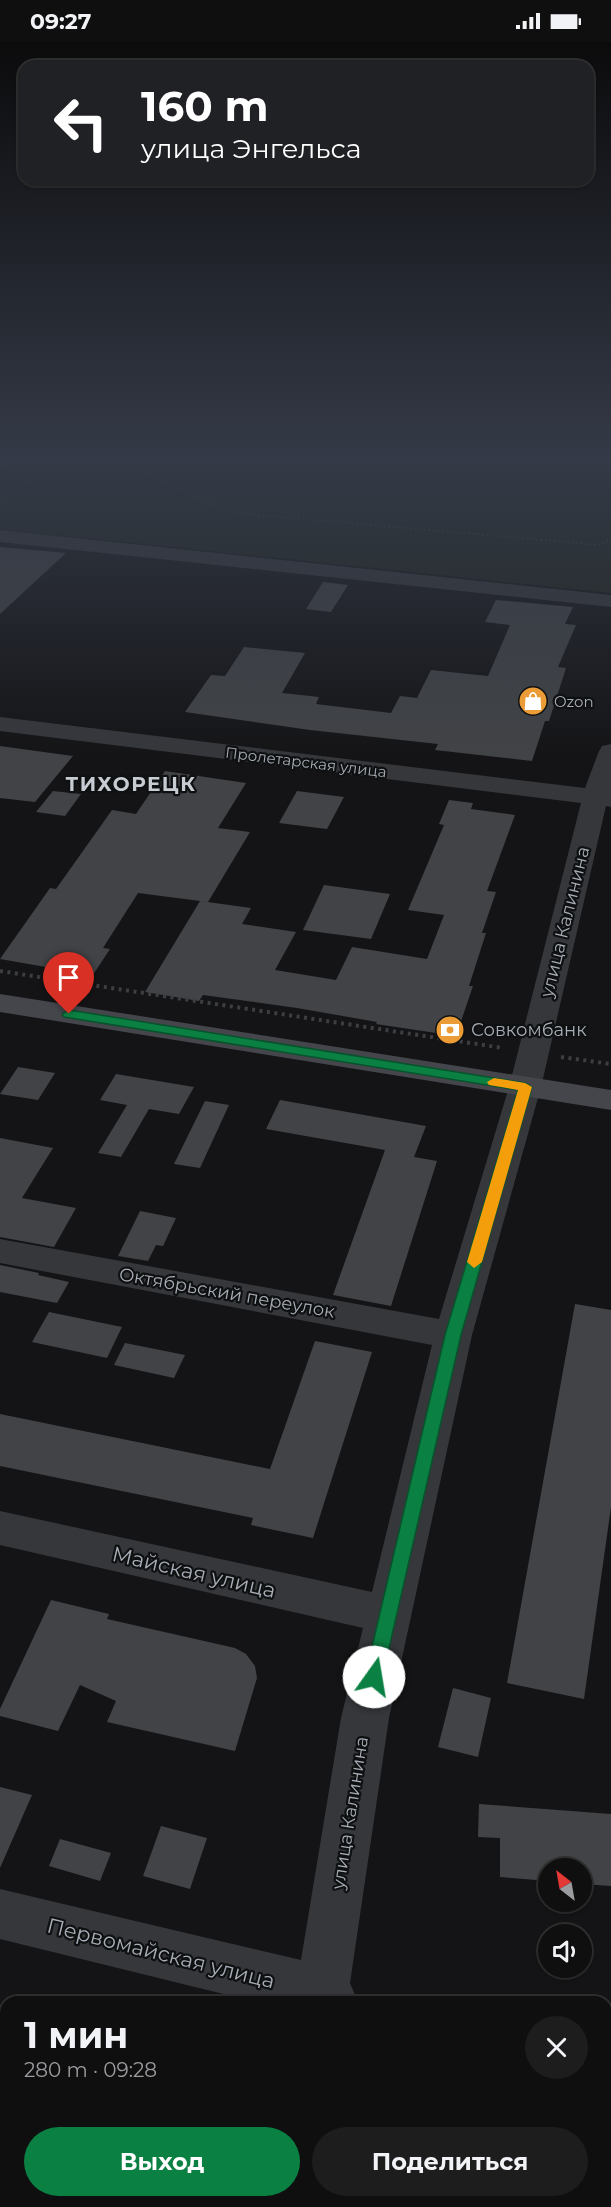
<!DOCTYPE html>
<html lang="ru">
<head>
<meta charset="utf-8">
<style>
  :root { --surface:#0f0f10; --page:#1d1d1e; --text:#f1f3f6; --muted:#9b9c9f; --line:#2f2f30; --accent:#0b8043 }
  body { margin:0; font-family:Montserrat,sans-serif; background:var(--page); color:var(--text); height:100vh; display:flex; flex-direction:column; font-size:22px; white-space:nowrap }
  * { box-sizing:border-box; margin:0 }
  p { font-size:20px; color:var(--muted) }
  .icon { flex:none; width:33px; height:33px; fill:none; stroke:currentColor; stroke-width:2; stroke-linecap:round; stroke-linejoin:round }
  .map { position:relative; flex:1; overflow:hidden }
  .side { position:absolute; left:0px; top:1954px; width:612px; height:212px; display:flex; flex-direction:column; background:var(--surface); border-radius:18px 18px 0 0; box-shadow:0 2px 4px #0004,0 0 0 2px var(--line) }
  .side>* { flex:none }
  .top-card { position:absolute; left:18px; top:18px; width:576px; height:126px; border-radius:18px; box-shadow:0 2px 4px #0004,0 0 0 2px var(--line); background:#202124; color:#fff; overflow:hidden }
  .needle { width:39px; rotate:329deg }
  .controls { position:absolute; left:538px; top:1816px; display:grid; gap:12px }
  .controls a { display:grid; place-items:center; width:54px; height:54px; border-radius:50%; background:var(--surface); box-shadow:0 2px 4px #0004,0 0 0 2px var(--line); font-size:30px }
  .pin { position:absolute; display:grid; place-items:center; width:51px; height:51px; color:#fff; margin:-62px -26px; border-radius:50% 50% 50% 0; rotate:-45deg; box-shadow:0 0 6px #0007 }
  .pin .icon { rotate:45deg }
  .me { position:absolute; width:66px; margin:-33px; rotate:13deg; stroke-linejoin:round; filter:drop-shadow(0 0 4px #0008) }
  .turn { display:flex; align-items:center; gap:21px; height:126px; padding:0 24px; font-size:27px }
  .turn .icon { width:78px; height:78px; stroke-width:2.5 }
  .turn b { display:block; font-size:42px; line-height:51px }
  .round { display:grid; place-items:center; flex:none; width:63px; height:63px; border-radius:32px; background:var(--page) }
  .headline { display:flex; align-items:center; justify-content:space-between; height:102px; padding:0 24px }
  h1 { font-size:36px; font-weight:700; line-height:45px }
  .button { display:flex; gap:12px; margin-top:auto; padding:12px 24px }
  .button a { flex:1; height:69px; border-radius:36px; background:var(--accent); color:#fff; font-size:24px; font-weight:700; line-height:69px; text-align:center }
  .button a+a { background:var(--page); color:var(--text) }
  .status { display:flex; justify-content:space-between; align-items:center; height:42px; padding:0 30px; background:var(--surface); direction:ltr }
  .status svg { height:16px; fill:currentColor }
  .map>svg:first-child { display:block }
  .built { fill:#202123 }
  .green { fill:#1d241d }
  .building { fill:#414346 }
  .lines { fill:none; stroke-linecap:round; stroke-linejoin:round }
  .path-far1 { stroke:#3b3e42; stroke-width:2; stroke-dasharray:1.5 3; stroke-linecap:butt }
  .path { stroke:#3b3e42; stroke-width:4; stroke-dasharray:3 4.5; stroke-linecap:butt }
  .minor { fill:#35373b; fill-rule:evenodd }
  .secondary { fill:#44464b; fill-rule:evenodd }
  .route { fill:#0b8043; stroke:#07532c; stroke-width:1.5 }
  .slow { fill:#f59e0b }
  .labels { text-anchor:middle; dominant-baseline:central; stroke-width:4.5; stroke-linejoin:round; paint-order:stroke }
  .far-poi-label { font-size:15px; fill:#a7adb6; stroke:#0f1011; text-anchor:start }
  .far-street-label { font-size:15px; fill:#a7adb6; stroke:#0f1011 }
  .street-label { font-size:18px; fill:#a7adb6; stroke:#0f1011 }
  .poi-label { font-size:18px; fill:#a7adb6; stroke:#0f1011; text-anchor:start }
  .far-district-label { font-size:20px; font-weight:bold; letter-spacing:1.5px; fill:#c7cbd2; stroke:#0f1011 }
  .near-street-label { font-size:21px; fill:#a7adb6; stroke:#0f1011 }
</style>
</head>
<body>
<div class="status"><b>09:27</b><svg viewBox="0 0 49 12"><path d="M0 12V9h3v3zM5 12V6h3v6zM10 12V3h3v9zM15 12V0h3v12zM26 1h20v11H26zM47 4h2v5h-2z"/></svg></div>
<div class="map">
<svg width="611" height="2165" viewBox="0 0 611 2165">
  <rect width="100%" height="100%" fill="#141416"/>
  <path class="built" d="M606,2064H611V2165H529L530,2160H606Z"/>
  <path class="green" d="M26,414H546L611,419V551L0,487V436Z"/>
  <path class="building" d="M0,505L66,511L0,572Z
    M323,540L348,543L331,570L306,567Z
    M496,558L573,565L565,582L576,583L558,625L566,626L549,679H545L532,719L435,708L438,702L310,688L185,670L211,633L225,634L244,605L305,611L282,651L319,655L316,662L391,671L400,654L417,656L431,628L488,634L510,583L485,580Z
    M0,704L73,714L35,760L0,756Z
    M165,729L246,741L218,786L250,790L208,860L138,851L103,906L110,907L89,939L58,935L63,928L0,917L50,846L56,847L112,768L136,772Z
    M53,749L81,752L65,774L36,770Z
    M297,749L344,755L327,787L279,781Z
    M449,758L473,761L471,767L515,773L487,849L496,850L482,891H486L469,944H473L456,994L376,982L377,980L297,966L203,953L199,959L145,950L200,859L251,866L242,882L296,890L275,928L336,938L352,905L427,917L444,873L408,868L444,783L439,782Z
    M324,843L390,852L371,897L303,888Z
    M18,1025L55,1031L38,1058L0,1052Z
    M116,1032L194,1045L179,1072L149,1067L121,1115L98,1111L127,1063L100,1058Z
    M280,1058L426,1084L414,1115L437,1119L391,1264L333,1253L385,1108L266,1087Z
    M205,1059L229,1063L200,1126L174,1122Z
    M0,1096L53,1106L22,1156L76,1166L54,1205L0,1195Z
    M140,1169L176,1176L163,1204L156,1203L148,1219L118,1214Z
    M0,1223L39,1231L38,1233L69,1240L57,1261L0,1250Z
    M575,1262L611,1268V1465L584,1657L507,1641Z
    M49,1270L122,1285L107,1316L32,1300Z
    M315,1299L372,1310L313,1496L251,1483L253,1476L0,1424V1372L270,1427Z
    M125,1301L185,1313L174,1336L114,1323Z
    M51,1558L109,1572L107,1577L235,1606L246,1612L255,1624L257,1636L235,1709L107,1680L116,1659L80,1643L58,1689L0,1674V1667Z
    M453,1646L491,1656L478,1715L438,1705Z
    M0,1745L32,1753L0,1826Z
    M479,1762L611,1772V1844L582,1842V1827H549V1839L500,1835V1796L478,1795Z
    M161,1784L207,1796L190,1847L143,1834Z
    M60,1797L111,1811L100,1839L49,1824Z"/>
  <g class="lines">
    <path class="path-far1" d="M431,414L579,425
      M137,423L138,429L234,471L601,503L611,496
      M27,425L38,427L83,420L137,423L146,416L244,423L282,414
      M0,460L54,414"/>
    <path class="path" d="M0,929L503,1006
      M561,1015L611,1022"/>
    <path class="minor" d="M590,414H611V420L593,418Z
      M0,488L611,553V565L0,500Z
      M0,675L585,746L599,709L602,704L611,702V765L606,764L541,1045L472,1293L389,1676L350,1941L358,1960H256L0,1897V1847L301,1918L341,1676L363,1586L0,1503V1469L372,1550L432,1303L0,1221V1197L439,1277L509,1045L581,761L0,689Z
      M395,2160H453L452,2165H394Z"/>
    <path class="secondary" d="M0,414H18L6,425L0,426Z
      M0,952L611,1048V1068L0,970Z"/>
  </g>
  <linearGradient id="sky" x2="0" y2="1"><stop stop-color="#0b0b0c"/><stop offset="0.58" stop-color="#343a47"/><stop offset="1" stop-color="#343a47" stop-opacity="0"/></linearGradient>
  <rect width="611" height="717" fill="url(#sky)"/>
  <path class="route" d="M69,968L525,1041L532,1045L461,1293L381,1641L374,1643L368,1641L365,1635L445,1293L518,1048L64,975L62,972Z"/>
  <path class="slow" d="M494,1036L525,1041L532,1045L482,1220L474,1226L467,1220L518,1048L489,1043L487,1040Z"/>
  <defs>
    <g id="shop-disc" transform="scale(1.5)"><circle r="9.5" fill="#ec9c36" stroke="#0f1011"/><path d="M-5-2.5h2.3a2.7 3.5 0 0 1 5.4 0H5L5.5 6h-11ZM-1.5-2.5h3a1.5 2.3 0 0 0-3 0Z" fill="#fff"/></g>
    <g id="bank-disc" transform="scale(1.5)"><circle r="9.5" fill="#ec9c36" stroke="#0f1011"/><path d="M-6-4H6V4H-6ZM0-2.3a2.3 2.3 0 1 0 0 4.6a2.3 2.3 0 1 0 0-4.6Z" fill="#fff"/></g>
  </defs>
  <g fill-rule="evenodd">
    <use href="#shop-disc" x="533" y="659"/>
    <use href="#bank-disc" x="450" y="988"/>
  </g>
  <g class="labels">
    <g class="far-poi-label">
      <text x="554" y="659">Ozon</text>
    </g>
    <g class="far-street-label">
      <text transform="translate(306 720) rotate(7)">Пролетарская улица</text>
    </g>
    <g class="street-label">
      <text transform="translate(565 880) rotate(-76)">улица Калинина</text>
      <text transform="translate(227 1251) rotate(10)">Октябрьский переулок</text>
      <text transform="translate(350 1771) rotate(-81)">улица Калинина</text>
    </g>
    <g class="poi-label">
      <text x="471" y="988">Совкомбанк</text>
    </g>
    <g class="far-district-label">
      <text x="131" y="742">ТИХОРЕЦК</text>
    </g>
    <g class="near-street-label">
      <text transform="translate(194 1530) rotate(13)">Майская улица</text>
      <text transform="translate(161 1911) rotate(14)">Первомайская улица</text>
    </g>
  </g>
</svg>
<div class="controls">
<a><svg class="needle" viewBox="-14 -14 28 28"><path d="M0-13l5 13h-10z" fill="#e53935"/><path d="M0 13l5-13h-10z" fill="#9b9c9f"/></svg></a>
<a><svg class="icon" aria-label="sound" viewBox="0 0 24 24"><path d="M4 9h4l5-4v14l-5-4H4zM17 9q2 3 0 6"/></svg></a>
</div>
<div class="pin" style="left:69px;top:972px;background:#d93025"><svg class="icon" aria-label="arrive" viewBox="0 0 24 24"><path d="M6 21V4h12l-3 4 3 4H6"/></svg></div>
<svg class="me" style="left:374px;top:1635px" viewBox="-20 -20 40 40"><circle r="19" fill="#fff"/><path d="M0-13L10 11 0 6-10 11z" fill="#0b8043"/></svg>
<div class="top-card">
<div class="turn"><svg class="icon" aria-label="left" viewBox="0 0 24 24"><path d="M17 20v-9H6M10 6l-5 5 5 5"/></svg><div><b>160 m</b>улица Энгельса</div></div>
</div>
<section class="side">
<div class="headline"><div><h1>1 мин</h1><p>280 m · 09:28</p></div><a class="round"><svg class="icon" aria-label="close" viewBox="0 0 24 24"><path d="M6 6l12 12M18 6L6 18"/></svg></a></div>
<div class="button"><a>Выход</a><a>Поделиться</a></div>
</section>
</div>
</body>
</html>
